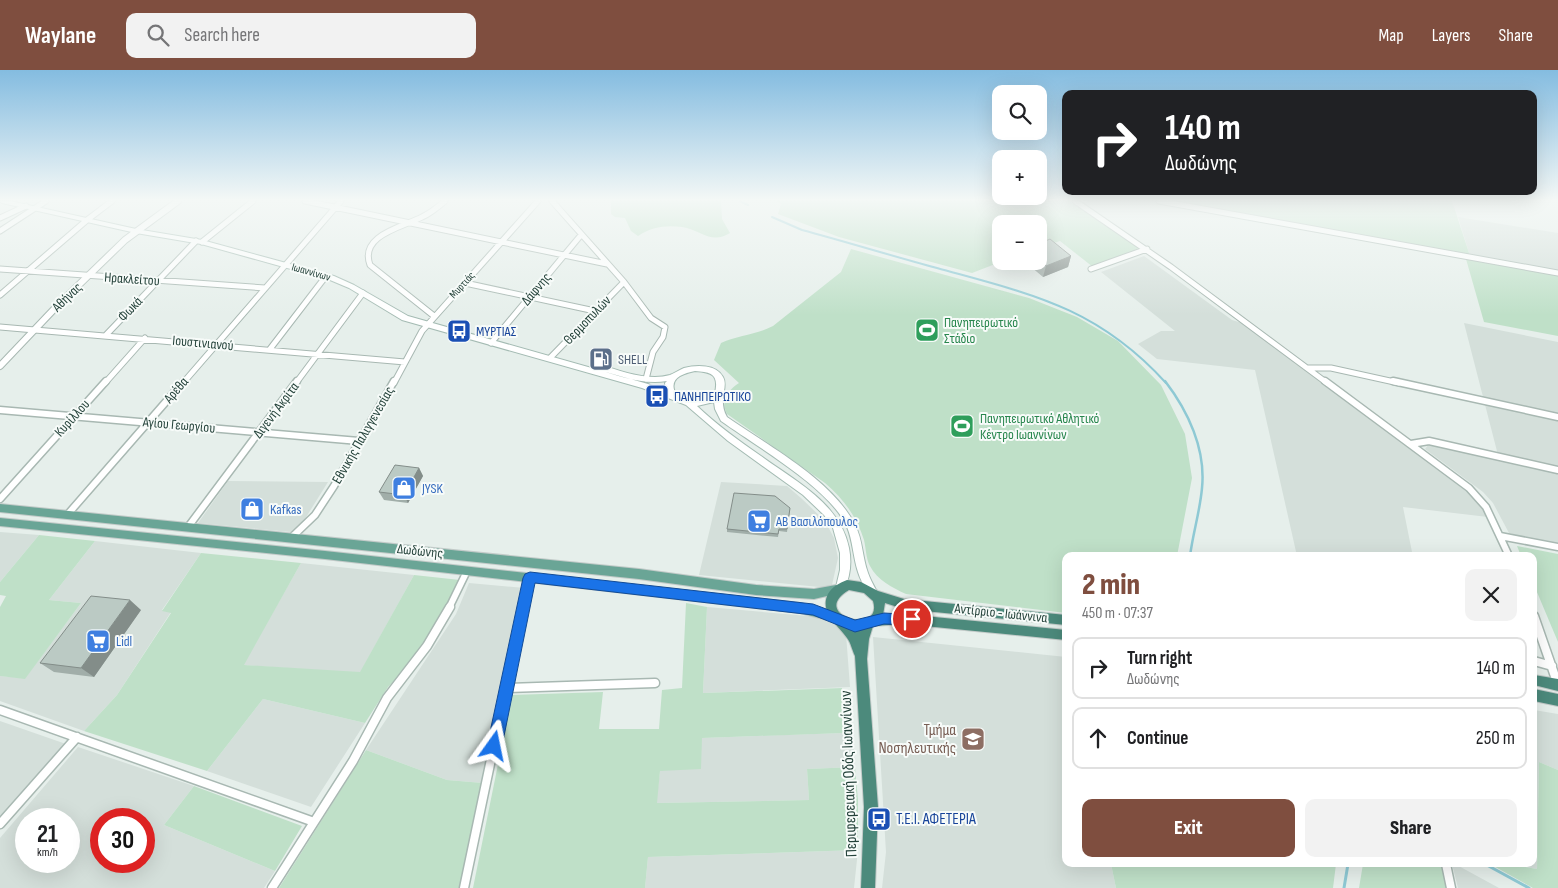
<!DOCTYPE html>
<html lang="en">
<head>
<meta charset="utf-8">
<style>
  :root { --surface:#fff; --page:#f2f2f2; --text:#202124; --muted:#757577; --line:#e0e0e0; --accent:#7f4e3f }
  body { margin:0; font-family:"Sofia Sans Condensed",sans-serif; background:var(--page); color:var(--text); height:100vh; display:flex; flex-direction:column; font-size:19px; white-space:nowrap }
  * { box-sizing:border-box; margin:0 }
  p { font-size:16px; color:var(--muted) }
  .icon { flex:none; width:28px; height:28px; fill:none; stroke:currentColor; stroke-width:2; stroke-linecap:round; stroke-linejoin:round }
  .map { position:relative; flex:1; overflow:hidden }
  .sheet { position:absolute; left:1062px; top:482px; width:475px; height:315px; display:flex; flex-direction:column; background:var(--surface); border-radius:10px; box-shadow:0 5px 20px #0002 }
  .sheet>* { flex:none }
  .top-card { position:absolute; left:1062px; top:20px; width:475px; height:105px; border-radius:10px; box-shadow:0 5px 20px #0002; background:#202124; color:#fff; overflow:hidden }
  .controls { position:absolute; left:992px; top:15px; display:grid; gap:10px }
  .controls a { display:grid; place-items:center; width:55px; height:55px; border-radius:10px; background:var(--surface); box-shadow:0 5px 20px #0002; font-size:25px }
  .speed { position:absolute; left:15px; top:738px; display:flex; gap:10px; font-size:25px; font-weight:700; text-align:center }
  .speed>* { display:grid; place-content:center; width:65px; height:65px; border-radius:50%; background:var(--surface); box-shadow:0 5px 20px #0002; line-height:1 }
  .speed small { font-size:12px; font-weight:400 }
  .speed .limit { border:8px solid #d22; background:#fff; color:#111 }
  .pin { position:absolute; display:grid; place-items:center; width:42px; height:42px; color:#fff; margin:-21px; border:2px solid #fff; border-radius:50%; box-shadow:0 1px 5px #0007 }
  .me { position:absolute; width:55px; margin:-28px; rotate:12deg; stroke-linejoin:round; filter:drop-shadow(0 0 4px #0008) }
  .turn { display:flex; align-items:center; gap:18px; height:105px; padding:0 20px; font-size:22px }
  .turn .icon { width:65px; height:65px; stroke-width:2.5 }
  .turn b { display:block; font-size:35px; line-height:42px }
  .round { display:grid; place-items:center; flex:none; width:52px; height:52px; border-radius:10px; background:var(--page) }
  .head { display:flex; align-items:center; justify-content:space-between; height:85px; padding:0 20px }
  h1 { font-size:30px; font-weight:800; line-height:38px; color:var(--accent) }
  .action { display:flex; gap:10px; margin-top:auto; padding:10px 20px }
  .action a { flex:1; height:58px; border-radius:10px; background:var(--accent); color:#fff; font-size:20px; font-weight:800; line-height:58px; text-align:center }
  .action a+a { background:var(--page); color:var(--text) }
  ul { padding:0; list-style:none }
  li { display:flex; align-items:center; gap:15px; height:62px; margin:0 10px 8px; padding:0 10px; border:2px solid var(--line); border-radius:10px }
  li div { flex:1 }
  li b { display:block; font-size:19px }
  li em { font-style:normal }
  header { display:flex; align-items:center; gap:30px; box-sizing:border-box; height:70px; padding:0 25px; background:var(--accent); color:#fff }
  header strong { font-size:24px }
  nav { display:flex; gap:28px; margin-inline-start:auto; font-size:18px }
  .search { width:350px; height:45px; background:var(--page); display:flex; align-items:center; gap:12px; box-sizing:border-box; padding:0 18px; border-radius:10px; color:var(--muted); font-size:19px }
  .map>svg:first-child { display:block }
  .built { fill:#d4dfda; fill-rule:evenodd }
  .green { fill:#bfe0c8 }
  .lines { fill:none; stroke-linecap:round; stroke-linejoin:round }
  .stream-far2 { stroke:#8ec9d4; stroke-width:2 }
  .stream-far1 { stroke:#8ec9d4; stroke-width:2.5 }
  .stream { stroke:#8ec9d4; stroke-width:3 }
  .minor-far2-casing { stroke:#a8b8b2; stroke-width:7 }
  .minor-far1-casing { stroke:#a8b8b2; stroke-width:9 }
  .minor-casing { stroke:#a8b8b2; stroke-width:11 }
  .tertiary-casing { stroke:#a8b8b2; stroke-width:8 }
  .secondary-casing { stroke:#a4bbb3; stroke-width:2 }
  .primary-casing { stroke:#c2cac8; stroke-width:2 }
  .trunk-casing { stroke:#c2cac8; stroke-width:2 }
  .minor-far2 { stroke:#fff; stroke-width:5 }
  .minor-far1 { stroke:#fff; stroke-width:6 }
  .minor { stroke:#fff; stroke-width:8 }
  .tertiary { stroke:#fff; stroke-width:6 }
  .secondary { fill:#fff; fill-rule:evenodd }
  .primary { fill:#6aa596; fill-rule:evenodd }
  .trunk { fill:#4c8a7c; fill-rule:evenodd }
  .wall { fill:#a1aea9 }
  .shaded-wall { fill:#838d89 }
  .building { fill:#bbcac4; stroke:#838d89 }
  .route { fill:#1a73e8; stroke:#114b97 }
  .labels { text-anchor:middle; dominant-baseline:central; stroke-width:4; stroke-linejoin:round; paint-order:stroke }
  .far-street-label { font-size:11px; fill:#24423a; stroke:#f7fbf9 }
  .street-label { font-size:14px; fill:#24423a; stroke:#f7fbf9 }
  .leisure-label { font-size:14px; fill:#27864d; stroke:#f7fbf9; text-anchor:start }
  .transit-label { font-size:14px; fill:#164399; stroke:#f7fbf9; text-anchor:start }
  .service-label { font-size:14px; fill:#4e5e75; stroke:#f7fbf9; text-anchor:start }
  .shop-label { font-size:14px; fill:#366cbe; stroke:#f7fbf9; text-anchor:start }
  .near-education-label { font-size:16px; fill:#785e54; stroke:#f7fbf9; text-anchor:end }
  .near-street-label { font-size:16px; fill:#24423a; stroke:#f7fbf9 }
  .near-transit-label { font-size:16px; fill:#164399; stroke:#f7fbf9; text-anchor:start }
</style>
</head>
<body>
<header>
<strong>Waylane</strong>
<div class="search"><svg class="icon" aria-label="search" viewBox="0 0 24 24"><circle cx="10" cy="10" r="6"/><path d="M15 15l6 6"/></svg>Search here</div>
<nav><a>Map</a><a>Layers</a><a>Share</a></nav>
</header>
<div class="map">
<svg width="1558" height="818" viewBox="0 0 1558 818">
  <rect width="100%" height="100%" fill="#e6efeb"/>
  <path class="built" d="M1458,147L1558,163V201L1470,186Z
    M1144,186L1232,250L1242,253L1433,394L1471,423L1488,447L1403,437L1412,482L1438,486H1297L1255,300L1157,289L1138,274L1161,261H1175L1101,202Z
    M1464,253L1558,272V475L1509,463L1493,433L1483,422L1425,379L1429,374L1435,375L1499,389Z
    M228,411L328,412L303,452L291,462L198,453Z
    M721,412L787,416L801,428L825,451L834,468L838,488L832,515L829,518L699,505Z
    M0,462L39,465L0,512Z
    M95,471L201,483L162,540L171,542L117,625L84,661L0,631V606L25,608L81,533L49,530Z
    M301,493L414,505L360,603L243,595Z
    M469,513L525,518L483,713L447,710L366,680L456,544Z
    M707,537L831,548L846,564L850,617L703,623Z
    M873,567L1066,587V794H1111L1116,818H882L886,782Z
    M263,629L365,653L311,737L207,701Z
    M1534,640L1558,644V700L1539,692L1537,799L1509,794H1534Z
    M0,651L66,674L0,748Z
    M844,663V672L853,671L855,697L807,699L809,730L656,733L660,701L701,668Z
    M78,677L194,716L164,755L275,801L264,818H0V768ZM26,749H69V791H26ZM101,749H144V791H101Z
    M858,780L854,818H645L648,787Z
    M1452,794H1455L1499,818H1458Z"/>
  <path class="green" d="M611,131H721L722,149L730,163C711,175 701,160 682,157C665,155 652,157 638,166L631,161L625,148L615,147L611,144Z
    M776,131H1069L1140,179L1093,197L1060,171L1039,178V154H1001L1003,191L972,203L839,167L778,144L781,134Z
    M1167,131H1452L1470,186Z
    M851,179L1029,228L1077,247L1118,271L1161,315L1185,364L1192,408L1177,486H1066V543L906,524C893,518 877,510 870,496C866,489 866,478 864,470C857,447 843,428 825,413L727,344C720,331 728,320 739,313L714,290L721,273C738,265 756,265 773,256L841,202Z
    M1466,189L1558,206V266L1484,252Z
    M39,465L95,471L49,530L81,533L25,609L0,606V537L6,526L0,525V512Z
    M1517,476L1558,484V572L1534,515V486H1521Z
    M201,483L301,493L244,595L360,602L414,505L460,510L447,537L423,576L405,600L388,617L365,653L263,629L207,701L84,661L117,625L171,543L162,541Z
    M686,533L707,537L703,623L842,618L844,663L702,668L701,699L660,701L657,733L809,730L807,699L855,697L858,730V780L648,787L645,818H473L512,625L603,622L599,659H659L662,620L682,618Z
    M366,680L447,710L483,713L459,818H279Z
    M1539,692L1558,700V818H1533L1490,794H1509L1537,799Z
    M194,716L302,756L275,801L164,755Z
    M1111,794H1336L1333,818H1116Z
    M1363,794H1443L1448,818H1359Z"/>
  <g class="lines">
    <path class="stream-far2" d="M740,131L748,135
      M772,147L802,160C847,172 892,186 937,198C1031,224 1097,237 1166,313"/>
    <path class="stream-far1" d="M1165,311C1188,341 1206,379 1202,418C1200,441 1193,463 1190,486"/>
    <path class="stream" d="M1485,794L1529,818
      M1344,818L1348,794"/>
    <g class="minor-far2-casing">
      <path id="minor-far2" d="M305,131L607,194
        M552,131L624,212L651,248L665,257L663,267L653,282L646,309
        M1075,131L1171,197L1327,313
        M1159,131L1558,203
        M0,148L26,136
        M0,161L46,131
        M202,172L253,131
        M0,199L265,218
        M1091,199L1147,179
        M465,213L595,241
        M0,225L87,150L112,131
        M434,246L370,195C359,165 403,157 422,147C431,143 438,137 445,131
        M0,257L405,292
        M106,265L196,171
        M491,273L581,165
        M270,279L326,206
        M550,288L624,212
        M1307,298H1331L1399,313
        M105,313L145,268
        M183,313L341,131
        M296,313L363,223
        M394,313L422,261L538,131"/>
    </g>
    <g class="minor-far1-casing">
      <path id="minor-far1" d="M1325,311L1469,418L1486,437L1509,486
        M1393,311L1558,347
        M0,340L359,371
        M1411,374L1429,371L1558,400
        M0,429L106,311
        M68,444L184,311
        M188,457L297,311
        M1500,466L1558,477
        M291,468L315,445L334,416L394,311
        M449,538L467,501
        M523,538L529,508"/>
    </g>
    <g class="minor-casing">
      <path id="minor" d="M1534,546L1558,615
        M1534,591L1552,596
        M507,618L655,613
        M0,640L314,752
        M0,754L77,667
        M1446,794L1451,818
        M272,818L353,691L387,628L427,576L450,537
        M464,818L523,537"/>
    </g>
    <g class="tertiary-casing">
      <path id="tertiary" d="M0,296L58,235L125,170L178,131"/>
    </g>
    <g class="secondary-casing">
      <path id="secondary" d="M0,131H10L136,159L202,170L334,206L354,215L408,246L648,314L666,322L665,313L667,311C643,315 619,306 596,299L595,297L599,294C617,300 636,307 655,307C660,307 666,306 670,305C675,303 679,300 684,298C696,295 716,294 723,307C729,317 717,329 727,347C767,375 833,410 855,455C863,470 862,487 868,503C870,509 873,514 876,520L874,523L871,524L868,523C864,516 860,509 858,502C853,487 853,471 847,457C831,419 756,376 721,351L715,339L714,332L697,336C717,355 739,371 761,386C795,411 840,433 849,478C852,493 850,507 844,520L841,521L838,520L836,517L840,500V483L833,458L824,445L803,425L728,371L686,335L642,318L402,250L349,218L330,210L201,174L136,163L2,133ZM695,301C712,302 719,305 715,323C702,332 692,332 677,326C667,310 680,304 695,301Z"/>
    </g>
    <g class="primary-casing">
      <path id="primary" d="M0,434L639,499L756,515L814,519L836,515L840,517L842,520L840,523L814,529L756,525L639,509L0,442Z
        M0,448L325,481L800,533L835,542L839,544L841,547L839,550L835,552L800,543L325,489L0,456Z"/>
    </g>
    <g class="trunk-casing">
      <path id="trunk" d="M847,510L861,512L878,521L904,529L1066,545V555L904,539L885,533L883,545L904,544L1066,560V570L904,554L873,556L869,569L867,589L878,737L875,818H861L864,737L855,586C852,580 851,573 847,568C838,555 819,542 828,524C832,517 839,513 847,510ZM849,520L864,523L873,531C884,567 807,545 849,520Z
        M1534,605L1558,609V621L1534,615Z
        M1534,619L1558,624V636L1534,631Z"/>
    </g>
    <use href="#minor-far2" class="minor-far2"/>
    <use href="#minor-far1" class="minor-far1"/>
    <use href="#minor" class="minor"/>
    <use href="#tertiary" class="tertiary"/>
    <use href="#secondary" class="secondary"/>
    <use href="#primary" class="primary"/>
    <use href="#trunk" class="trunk"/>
  </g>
  <path class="wall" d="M1039,174L1071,186L1068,197L1043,207L1024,191H1039Z
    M419,398L423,406L408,433L384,430L379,422Z
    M790,438L787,462L779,461L778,467L727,462V459Z
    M141,540L94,607L54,602L40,593Z"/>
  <path class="shaded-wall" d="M1071,186L1068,197L1043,207L1046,196Z
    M419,398L423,406L408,433L404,425Z
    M130,530L141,540L94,607L81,598Z"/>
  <path class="building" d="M1050,169L1071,186L1046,196L1039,190V174Z
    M395,395L419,398L404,425L379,422Z
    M734,423L775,426L790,438L787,459H779L778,464L727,459Z
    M91,526L130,530L81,598L40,593Z"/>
  <linearGradient id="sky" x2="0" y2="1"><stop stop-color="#84bce0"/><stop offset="0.53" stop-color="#f4f8f6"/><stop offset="1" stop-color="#f4f8f6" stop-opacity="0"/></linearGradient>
  <rect width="1558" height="245" fill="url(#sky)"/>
  <path class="route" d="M530,502L813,534L855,550L884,543L917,545L919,549L917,553L912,555L884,554L855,562L813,545L535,513L502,676L499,681L494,683L489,681L487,676L523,508L525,504Z"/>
  <defs>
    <g id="stadium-square" transform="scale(1.25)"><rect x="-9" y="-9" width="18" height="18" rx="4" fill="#2e9e5b" stroke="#f7fbf9"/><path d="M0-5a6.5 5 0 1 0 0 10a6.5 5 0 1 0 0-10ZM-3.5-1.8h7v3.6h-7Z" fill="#fff"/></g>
    <g id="bus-square" transform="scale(1.25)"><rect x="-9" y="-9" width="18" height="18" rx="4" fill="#1a4fb4" stroke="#f7fbf9"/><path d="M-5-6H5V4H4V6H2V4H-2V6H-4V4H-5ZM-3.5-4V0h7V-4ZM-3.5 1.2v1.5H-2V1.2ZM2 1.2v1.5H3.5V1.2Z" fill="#fff"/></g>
    <g id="fuel-square" transform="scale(1.25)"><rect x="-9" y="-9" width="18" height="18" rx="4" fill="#5c6f8a" stroke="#f7fbf9"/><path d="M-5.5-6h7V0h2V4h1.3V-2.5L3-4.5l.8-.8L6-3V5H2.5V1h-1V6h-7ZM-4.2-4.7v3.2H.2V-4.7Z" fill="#fff"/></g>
    <g id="shop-square" transform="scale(1.25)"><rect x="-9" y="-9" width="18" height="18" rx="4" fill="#3f7fe0" stroke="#f7fbf9"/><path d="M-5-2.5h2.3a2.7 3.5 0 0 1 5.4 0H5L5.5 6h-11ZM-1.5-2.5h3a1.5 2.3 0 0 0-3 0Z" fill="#fff"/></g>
    <g id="supermarket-square" transform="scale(1.25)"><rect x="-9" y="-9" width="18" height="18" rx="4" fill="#3f7fe0" stroke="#f7fbf9"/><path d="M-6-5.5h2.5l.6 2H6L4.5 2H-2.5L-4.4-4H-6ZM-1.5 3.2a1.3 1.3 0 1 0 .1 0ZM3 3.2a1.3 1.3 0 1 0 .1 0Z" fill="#fff"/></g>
    <g id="university-square" transform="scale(1.25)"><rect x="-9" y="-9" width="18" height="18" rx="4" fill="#8d6e63" stroke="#f7fbf9"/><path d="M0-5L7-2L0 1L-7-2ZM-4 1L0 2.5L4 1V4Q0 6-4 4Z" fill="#fff"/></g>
  </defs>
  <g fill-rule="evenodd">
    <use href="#stadium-square" x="927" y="260"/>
    <use href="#bus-square" x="459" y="261"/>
    <use href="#fuel-square" x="601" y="289"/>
    <use href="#bus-square" x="657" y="326"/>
    <use href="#stadium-square" x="962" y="356"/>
    <use href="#shop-square" x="404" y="418"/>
    <use href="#shop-square" x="252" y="439"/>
    <use href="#supermarket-square" x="759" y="451"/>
    <use href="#supermarket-square" x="98" y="571"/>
    <use href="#university-square" x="973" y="669"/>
    <use href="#bus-square" x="879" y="749"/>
  </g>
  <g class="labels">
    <g class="far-street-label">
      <text transform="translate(311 202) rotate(16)">Ιωαννίνων</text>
      <text transform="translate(462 215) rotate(-48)">Μυρτιάς</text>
    </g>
    <g class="street-label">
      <text transform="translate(132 209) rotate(4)">Ηρακλείτου</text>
      <text transform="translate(536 219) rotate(-50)">Δάφνης</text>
      <text transform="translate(67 227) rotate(-44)">Αθήνας</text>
      <text transform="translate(130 239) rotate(-46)">Φωκά</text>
      <text transform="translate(587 250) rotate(-46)">Θερμοπυλών</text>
      <text transform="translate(203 273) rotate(5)">Ιουστινιανού</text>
      <text transform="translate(176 320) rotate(-49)">Αρέθα</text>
      <text transform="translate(276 340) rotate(-53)">Διγενή Ακρίτα</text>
      <text transform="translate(72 348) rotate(-48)">Κυρίλλου</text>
      <text transform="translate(179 355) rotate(5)">Αγίου Γεωργίου</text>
      <text transform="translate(363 365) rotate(-60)">Εθνικής Παλιγγενεσίας</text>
      <text transform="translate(420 481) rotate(6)">Δωδώνης</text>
      <text transform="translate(1001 543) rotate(6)">Αντίρριο - Ιωάννινα</text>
    </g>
    <g class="leisure-label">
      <text x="944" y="252">Πανηπειρωτικό<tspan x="944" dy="16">Στάδιο</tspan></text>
      <text x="980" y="348">Πανηπειρωτικό Αθλητικό<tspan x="980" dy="16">Κέντρο Ιωαννίνων</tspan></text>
    </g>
    <g class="transit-label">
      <text x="476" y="261">ΜΥΡΤΙΑΣ</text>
      <text x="674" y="326">ΠΑΝΗΠΕΙΡΩΤΙΚΟ</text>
    </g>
    <g class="service-label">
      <text x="618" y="289">SHELL</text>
    </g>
    <g class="shop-label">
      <text x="422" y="418">JYSK</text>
      <text x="270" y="439">Kafkas</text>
      <text x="776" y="451">ΑΒ Βασιλόπουλος</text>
      <text x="116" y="571">Lidl</text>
    </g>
    <g class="near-education-label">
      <text x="956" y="660">Τμήμα<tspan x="956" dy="18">Νοσηλευτικής</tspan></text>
    </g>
    <g class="near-street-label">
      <text transform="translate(849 704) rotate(-92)">Περιφερειακή Οδός Ιωαννίνων</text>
    </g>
    <g class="near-transit-label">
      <text x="896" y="749">Τ.Ε.Ι. ΑΦΕΤΕΡΙΑ</text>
    </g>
  </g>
</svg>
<div class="controls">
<a><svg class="icon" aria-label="search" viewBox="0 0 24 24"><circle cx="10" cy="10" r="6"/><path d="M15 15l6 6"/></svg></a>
<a>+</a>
<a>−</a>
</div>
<div class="speed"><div>21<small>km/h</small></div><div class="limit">30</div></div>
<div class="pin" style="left:912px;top:549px;background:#d93025"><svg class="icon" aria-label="arrive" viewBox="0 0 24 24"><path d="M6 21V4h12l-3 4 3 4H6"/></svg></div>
<svg class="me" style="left:494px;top:676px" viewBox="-20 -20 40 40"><path d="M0-17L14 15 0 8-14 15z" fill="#1a73e8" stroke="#fff" stroke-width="4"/></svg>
<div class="top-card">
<div class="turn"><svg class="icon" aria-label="right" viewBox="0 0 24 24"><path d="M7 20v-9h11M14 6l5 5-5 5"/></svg><div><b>140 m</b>Δωδώνης</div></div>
</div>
<section class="sheet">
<div class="head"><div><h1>2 min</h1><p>450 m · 07:37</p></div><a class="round"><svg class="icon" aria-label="close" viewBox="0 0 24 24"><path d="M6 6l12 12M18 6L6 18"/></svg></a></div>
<ul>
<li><svg class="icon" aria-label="right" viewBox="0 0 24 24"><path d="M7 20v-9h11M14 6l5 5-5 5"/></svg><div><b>Turn right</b><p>Δωδώνης</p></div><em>140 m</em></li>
<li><svg class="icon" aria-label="ahead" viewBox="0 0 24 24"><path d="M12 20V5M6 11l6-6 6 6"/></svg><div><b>Continue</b></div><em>250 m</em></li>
</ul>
<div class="action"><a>Exit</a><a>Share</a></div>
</section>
</div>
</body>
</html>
